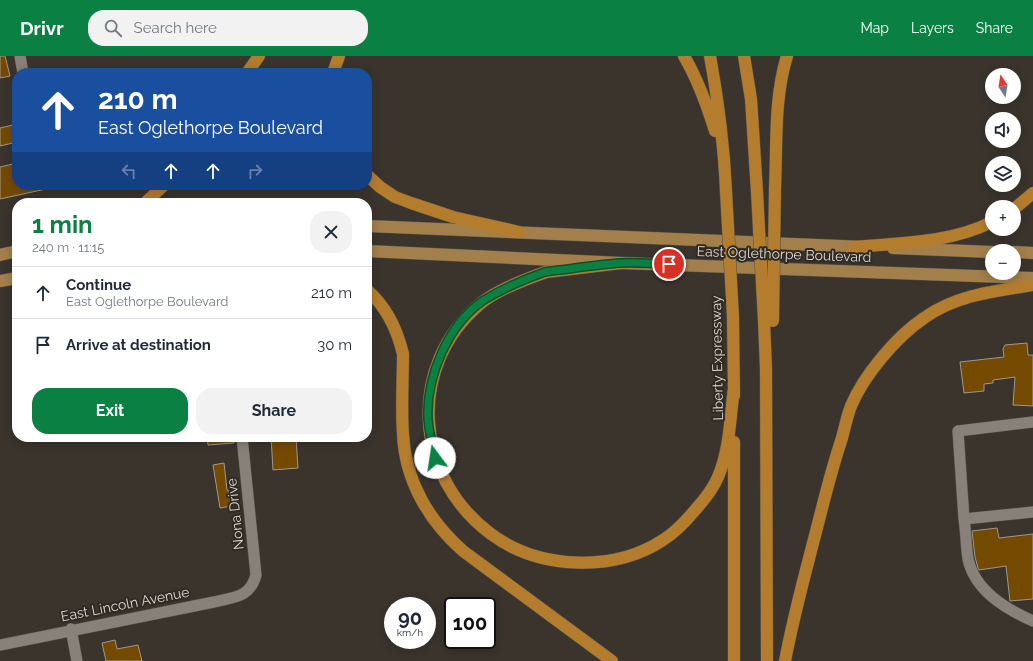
<!DOCTYPE html>
<html lang="en">
<head>
<meta charset="utf-8">
<style>
  :root { --surface:#fff; --page:#f2f2f3; --text:#1f2937; --muted:#747a83; --line:#e0e1e3; --accent:#0b8043 }
  body { margin:0; font-family:Raleway,sans-serif; background:var(--page); color:var(--text); height:100vh; display:flex; flex-direction:column; font-size:15px; white-space:nowrap }
  * { box-sizing:border-box; margin:0 }
  p { font-size:13px; color:var(--muted) }
  .icon { flex:none; width:22px; height:22px; fill:none; stroke:currentColor; stroke-width:2; stroke-linecap:round; stroke-linejoin:round }
  .map { position:relative; flex:1; overflow:hidden }
  .sheet { position:absolute; left:12px; top:142px; width:360px; height:244px; display:flex; flex-direction:column; background:var(--surface); border-radius:16px; box-shadow:0 2px 10px #0003 }
  .sheet>* { flex:none }
  .banner { position:absolute; left:12px; top:12px; width:360px; height:122px; border-radius:16px; box-shadow:0 2px 10px #0003; background:#1a4fa0; color:#fff; overflow:hidden }
  .needle { width:26px; rotate:348deg }
  .fabs { position:absolute; left:985px; top:12px; display:grid; gap:8px }
  .fabs a { display:grid; place-items:center; width:36px; height:36px; border-radius:50%; background:var(--surface); box-shadow:0 2px 10px #0003; font-size:20px }
  .speed { position:absolute; left:384px; top:541px; display:flex; gap:8px; font-size:20px; font-weight:700; text-align:center }
  .speed>* { display:grid; place-content:center; width:52px; height:52px; border-radius:50%; background:var(--surface); box-shadow:0 2px 10px #0003; line-height:1 }
  .speed small { font-size:10px; font-weight:400 }
  .speed .limit { border:2px solid #111; border-radius:6px; background:#fff; color:#111 }
  .pin { position:absolute; display:grid; place-items:center; width:34px; height:34px; color:#fff; margin:-17px; border:2px solid #fff; border-radius:50%; box-shadow:0 1px 4px #0007 }
  .me { position:absolute; width:44px; margin:-22px; rotate:346deg; stroke-linejoin:round; filter:drop-shadow(0 0 3px #0008) }
  .turn { display:flex; align-items:center; gap:14px; height:84px; padding:0 20px; font-size:18px }
  .turn .icon { width:52px; height:52px; stroke-width:2.5 }
  .turn b { display:block; font-size:28px; line-height:34px }
  .lanes { display:flex; align-items:center; height:38px; padding:0 20px; background:#0003; justify-content:center; gap:20px; direction:ltr }
  .lanes .off { opacity:.35 }
  .round { display:grid; place-items:center; flex:none; width:42px; height:42px; border-radius:16px; background:var(--page) }
  .summary { display:flex; align-items:center; justify-content:space-between; height:68px; padding:0 20px }
  h1 { font-size:24px; font-weight:700; line-height:30px; color:var(--accent) }
  .button { display:flex; gap:8px; margin-top:auto; padding:8px 20px }
  .button a { flex:1; height:46px; border-radius:16px; background:var(--accent); color:#fff; font-size:16px; font-weight:700; line-height:46px; text-align:center }
  .button a+a { background:var(--page); color:var(--text) }
  ul { padding:0; list-style:none }
  li { display:flex; align-items:center; gap:12px; height:52px; padding:0 20px; border-top:1px solid var(--line) }
  li div { flex:1 }
  li b { display:block; font-size:15px }
  li em { font-style:normal }
  header { display:flex; align-items:center; gap:24px; box-sizing:border-box; height:56px; padding:0 20px; background:var(--accent); color:#fff }
  header strong { font-size:19px }
  nav { display:flex; gap:22px; margin-inline-start:auto; font-size:14px }
  .search { width:280px; height:36px; background:var(--page); display:flex; align-items:center; gap:10px; box-sizing:border-box; padding:0 14px; border-radius:16px; color:var(--muted); font-size:15px }
  .map>svg:first-child { display:block }
  .building { fill:#744a00; stroke:#9f988f }
  .lines { fill:none; stroke-linecap:round; stroke-linejoin:round }
  .minor-casing { stroke:#55504a; stroke-width:12 }
  .major-casing { stroke:#55504a; stroke-width:13 }
  .highway-casing { stroke:#55504a; stroke-width:13 }
  .minor { stroke:#888179; stroke-width:11 }
  .major { stroke:#a27f4b; stroke-width:12 }
  .highway { stroke:#b37d2d; stroke-width:12 }
  .highway-bridge-casing { stroke:#55504a; stroke-width:13; stroke-linecap:butt }
  .highway-bridge { stroke:#b37d2d; stroke-width:12 }
  .route-casing { stroke:#07532c; stroke-width:10 }
  .route { stroke:#0b8043; stroke-width:7 }
  .labels { text-anchor:middle; dominant-baseline:central; stroke-width:4; stroke-linejoin:round; paint-order:stroke }
  .street-label { font-size:14px; fill:#dbd7d3; stroke:#302a23 }
</style>
</head>
<body>
<header>
<strong>Drivr</strong>
<div class="search"><svg class="icon" aria-label="search" viewBox="0 0 24 24"><circle cx="10" cy="10" r="6"/><path d="M15 15l6 6"/></svg>Search here</div>
<nav><a>Map</a><a>Layers</a><a>Share</a></nav>
</header>
<div class="map">
<svg width="1033" height="605" viewBox="0 0 1033 605">
  <rect width="100%" height="100%" fill="#3a342d"/>
  <path class="building" d="M0,0H5L10,20L0,22Z
    M17,68V86L0,90V72Z
    M17,107V129H46V133L0,143V111Z
    M1027,287L1028,299H1033V350L1013,349L1015,321L993,324V327L984,328V335L964,337L960,306L1004,301L1003,293L1005,289Z
    M207,381H234V387L208,389Z
    M271,381H296L298,412L273,414Z
    M224,407L227,434H228L231,450L220,452L213,409Z
    M997,472L999,482L1033,478V543L1010,545L1006,510L979,514L978,512L975,501L972,475Z
    M115,584L117,593L138,589L142,605H106L102,587Z"/>
  <g class="lines">
    <g class="minor-casing">
      <path id="minor" d="M20,0L23,17
        M1033,456L964,463C966,476 966,490 968,503C975,535 1006,553 1033,565
        M964,463L958,375L1033,366
        M71,573L77,605
        M0,589L214,546C234,541 250,542 256,519L242,381"/>
    </g>
    <g class="major-casing">
      <path id="major" d="M367,170L865,191
        M893,192L992,196
        M367,195L621,207L1033,222
        M1014,196L1033,197
        M0,199L17,195
        M0,225L17,222"/>
    </g>
    <g class="highway-casing">
      <path id="highway" d="M684,0C698,24 707,49 715,75
        M710,0C718,44 724,90 726,135
        M744,0L751,43L757,136
        M247,17L259,0
        M333,17L339,0
        M367,119L380,131L395,141L411,147L453,161L519,176
        M775,132C777,88 774,42 787,0
        M145,147L164,129
        M1014,153L1033,137
        M854,191C900,187 950,187 992,166
        M621,207L546,216C526,223 496,234 480,248C406,310 414,421 491,478C538,513 613,517 663,484C676,476 687,464 696,453C704,444 713,433 718,421C730,393 730,362 734,332
        M367,234C387,251 397,273 403,298C403,324 401,351 403,378C405,424 428,464 463,495L612,605
        M733,261L734,340
        M764,265L766,313L767,605
        M734,386V605
        M785,605C794,557 807,511 819,464C826,436 833,409 842,382C845,371 847,360 851,350C864,319 896,281 924,262C956,239 995,235 1033,229"/>
    </g>
    <use href="#minor" class="minor"/>
    <use href="#major" class="major"/>
    <use href="#highway" class="highway"/>
    <g class="highway-bridge-casing">
      <path id="highway-bridge" d="M726,135L733,261
        M757,136L764,265
        M773,265L775,132"/>
    </g>
    <use href="#highway-bridge" class="highway-bridge"/>
  </g>
  <g class="lines">
    <g class="route-casing">
      <path id="route" d="M435,402C432,389 429,376 428,363C426,321 448,268 484,244C502,233 525,223 545,216C554,214 565,214 575,212C590,210 605,208 620,207C636,206 653,208 669,208"/>
    </g>
    <use href="#route" class="route"/>
  </g>
  <g class="labels">
    <g class="street-label">
      <text transform="translate(784 198) rotate(2)">East Oglethorpe Boulevard</text>
      <text transform="translate(717 302) rotate(-91)">Liberty Expressway</text>
      <text transform="translate(235 458) rotate(-96)">Nona Drive</text>
      <text transform="translate(125 548) rotate(-11)">East Lincoln Avenue</text>
    </g>
  </g>
</svg>
<div class="fabs">
<a><svg class="needle" viewBox="-14 -14 28 28"><path d="M0-13l5 13h-10z" fill="#e53935"/><path d="M0 13l5-13h-10z" fill="#747a83"/></svg></a>
<a><svg class="icon" aria-label="sound" viewBox="0 0 24 24"><path d="M4 9h4l5-4v14l-5-4H4zM17 9q2 3 0 6"/></svg></a>
<a><svg class="icon" aria-label="layers" viewBox="0 0 24 24"><path d="M12 4l9 5-9 5-9-5zM3 14l9 5 9-5"/></svg></a>
<a>+</a>
<a>−</a>
</div>
<div class="speed"><div>90<small>km/h</small></div><div class="limit">100</div></div>
<div class="pin" style="left:669px;top:208px;background:#d93025"><svg class="icon" aria-label="arrive" viewBox="0 0 24 24"><path d="M6 21V4h12l-3 4 3 4H6"/></svg></div>
<svg class="me" style="left:435px;top:402px" viewBox="-20 -20 40 40"><circle r="19" fill="#fff"/><path d="M0-13L10 11 0 6-10 11z" fill="#0b8043"/></svg>
<div class="banner">
<div class="turn"><svg class="icon" aria-label="ahead" viewBox="0 0 24 24"><path d="M12 20V5M6 11l6-6 6 6"/></svg><div><b>210 m</b>East Oglethorpe Boulevard</div></div>
<div class="lanes"><svg class="icon off" aria-label="left" viewBox="0 0 24 24"><path d="M17 20v-9H6M10 6l-5 5 5 5"/></svg><svg class="icon" aria-label="ahead" viewBox="0 0 24 24"><path d="M12 20V5M6 11l6-6 6 6"/></svg><svg class="icon" aria-label="ahead" viewBox="0 0 24 24"><path d="M12 20V5M6 11l6-6 6 6"/></svg><svg class="icon off" aria-label="right" viewBox="0 0 24 24"><path d="M7 20v-9h11M14 6l5 5-5 5"/></svg></div>
</div>
<section class="sheet">
<div class="summary"><div><h1>1 min</h1><p>240 m · 11:15</p></div><a class="round"><svg class="icon" aria-label="close" viewBox="0 0 24 24"><path d="M6 6l12 12M18 6L6 18"/></svg></a></div>
<ul>
<li><svg class="icon" aria-label="ahead" viewBox="0 0 24 24"><path d="M12 20V5M6 11l6-6 6 6"/></svg><div><b>Continue</b><p>East Oglethorpe Boulevard</p></div><em>210 m</em></li>
<li><svg class="icon" aria-label="arrive" viewBox="0 0 24 24"><path d="M6 21V4h12l-3 4 3 4H6"/></svg><div><b>Arrive at destination</b></div><em>30 m</em></li>
</ul>
<div class="button"><a>Exit</a><a>Share</a></div>
</section>
</div>
</body>
</html>
